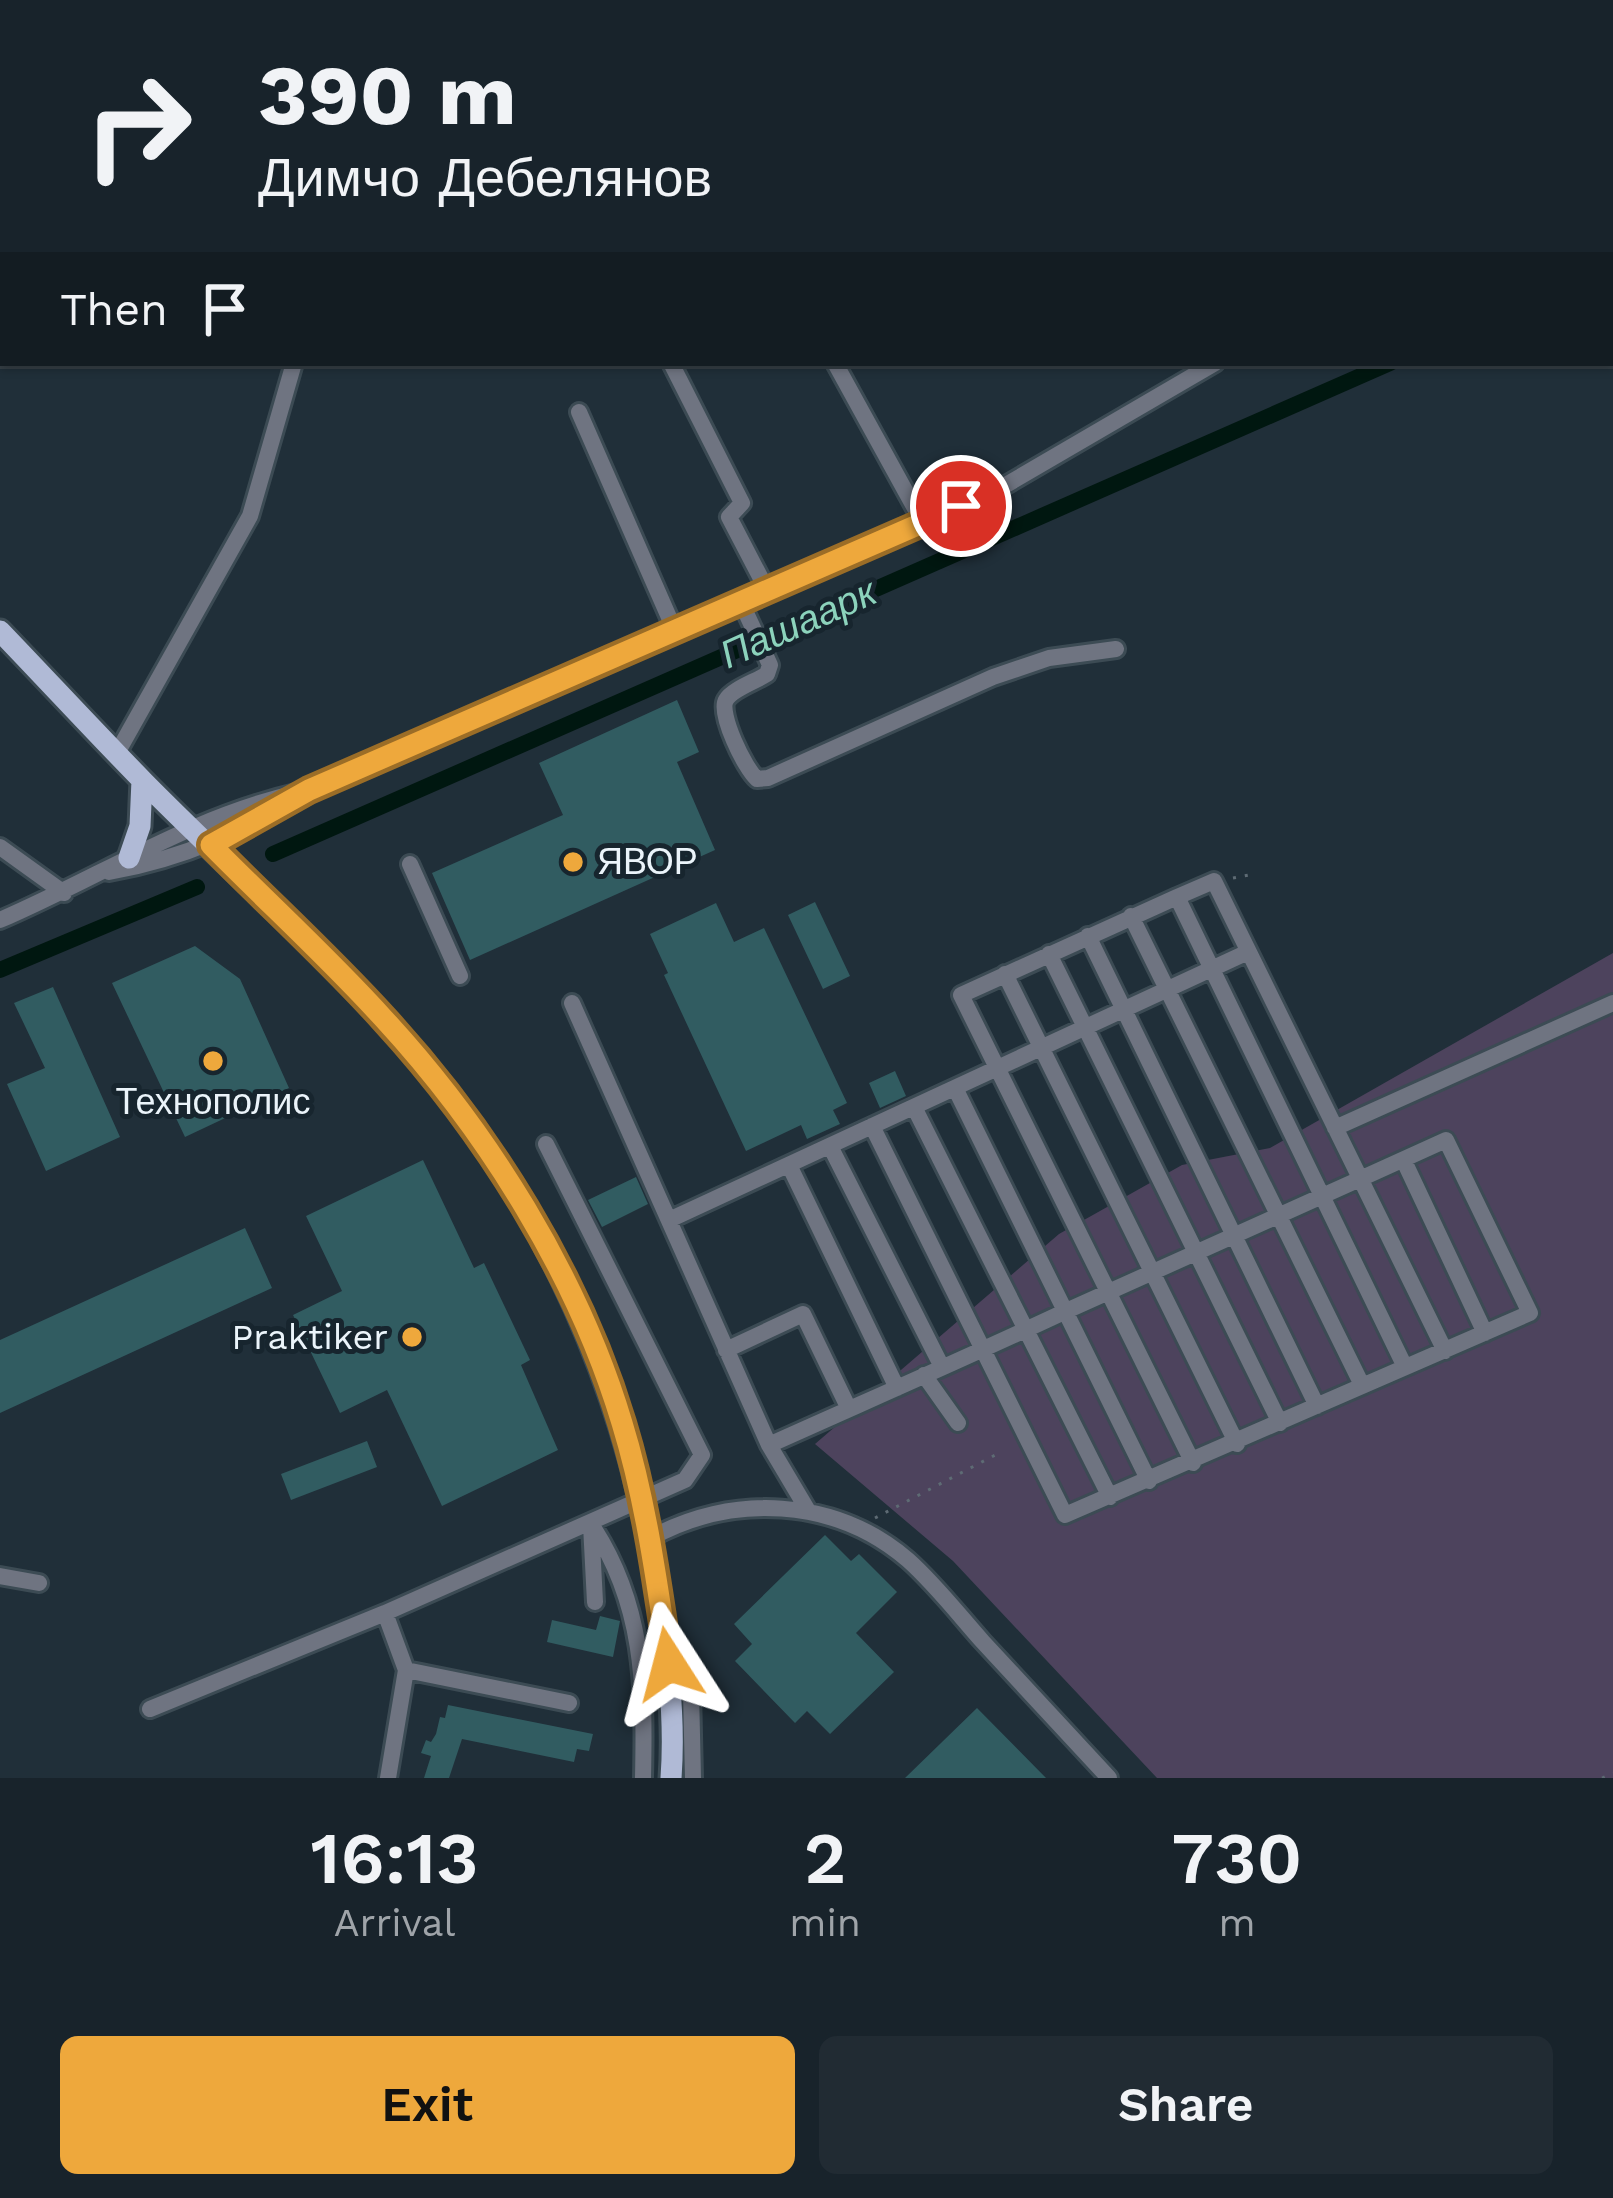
<!DOCTYPE html>
<html lang="en">
<head>
<meta charset="utf-8">
<style>
  :root { --surface:#18232b; --page:#212b33; --text:#f1f3f6; --muted:#9fa4a9; --line:#364047; --accent:#eea83c }
  body { margin:0; font-family:"Work Sans",sans-serif; background:var(--page); color:var(--text); height:100vh; display:flex; flex-direction:column; font-size:45px; white-space:nowrap }
  * { box-sizing:border-box; margin:0 }
  p { font-size:39px; color:var(--muted) }
  .icon { flex:none; width:66px; height:66px; fill:none; stroke:currentColor; stroke-width:2; stroke-linecap:round; stroke-linejoin:round }
  .map { position:relative; height:1778px; overflow:hidden }
  .drawer { display:flex; flex-direction:column; background:var(--surface); flex:1 }
  .drawer>* { flex:none }
  .banner { position:absolute; left:0px; top:0px; width:1614px; height:366px; box-shadow:0 3px 9px #0004,0 0 0 3px var(--line); background:#18232b; color:var(--text); overflow:hidden }
  .pin { position:absolute; display:grid; place-items:center; width:102px; height:102px; color:#fff; margin:-51px; border:6px solid #fff; border-radius:50%; box-shadow:0 3px 12px #0007 }
  .me { position:absolute; width:132px; margin:-66px; rotate:351deg; stroke-linejoin:round; filter:drop-shadow(0 0 9px #0008) }
  .turn { display:flex; align-items:center; gap:42px; height:252px; padding:0 60px; font-size:54px }
  .turn .icon { width:156px; height:156px; stroke-width:2.5 }
  .turn b { display:block; font-size:84px; line-height:102px }
  .then { display:flex; align-items:center; height:114px; padding:0 60px; background:#0003; gap:24px; font-size:45px }
  .eta { display:flex; justify-content:space-evenly; align-items:center; height:204px; text-align:center }
  .eta b { font-size:72px; font-weight:600; line-height:84px }
  .button { display:flex; gap:24px; margin-top:auto; padding:24px 60px }
  .button a { flex:1; height:138px; border-radius:18px; background:var(--accent); color:#111; font-size:48px; font-weight:600; line-height:138px; text-align:center }
  .button a+a { background:var(--page); color:var(--text) }
  .map>svg:first-child { display:block }
  .green { fill:#4d435d }
  .lines { fill:none; stroke-linecap:round; stroke-linejoin:round }
  .canal { stroke:#001710; stroke-width:16 }
  .building { fill:#315c61 }
  .minor-casing { stroke:#3c4b54; stroke-width:22 }
  .major-casing { stroke:#3c4b54; stroke-width:27 }
  .path { stroke:#5e6b74; stroke-width:3; stroke-dasharray:3 9; stroke-linecap:butt }
  .minor { stroke:#6f7481; stroke-width:16 }
  .major { stroke:#b0bad6; stroke-width:21 }
  .route-casing { stroke:#9b6d27; stroke-width:30 }
  .route { stroke:#eea83c; stroke-width:21 }
  .poi-dot { fill:#eea83c; stroke:#17252e; stroke-width:4.5 }
  .labels { text-anchor:middle; dominant-baseline:central; stroke-width:10; stroke-linejoin:round; paint-order:stroke }
  .poi-label { font-size:36px; fill:#ebf4fa; stroke:#17252e; text-anchor:start }
  .water-label { font-size:39px; font-style:italic; fill:#8cd3bc; stroke:#17252e }
</style>
</head>
<body>
<div class="map">
<svg width="1613" height="1778" viewBox="0 0 1613 1778">
  <rect width="100%" height="100%" fill="#202f39"/>
  <path class="green" d="M1613,953V1778H1157L953,1561L815,1444L1059,1234L1182,1165L1270,1148Z"/>
  <g class="lines">
    <path class="canal" d="M1611,266L1613,265
      M273,854L1390,363
      M0,970L197,887"/>
  </g>
  <path class="building" d="M677,700L699,752L677,762L715,850L470,960L432,873L563,815L539,763Z
    M815,902L850,976L823,989L788,915Z
    M716,903L734,942L764,928L847,1103L833,1110L840,1124L807,1139L801,1125L746,1151L664,975L668,973L650,934Z
    M195,946L240,979L289,1088L185,1137L112,983Z
    M53,987L120,1137L46,1171L7,1084L45,1068L14,1003Z
    M895,1071L906,1096L880,1108L869,1083Z
    M423,1160L474,1268L484,1263L530,1360L521,1365L558,1450L442,1506L387,1390L340,1413L293,1315L342,1291L306,1216Z
    M636,1177L648,1204L602,1227L588,1200Z
    M245,1228L272,1288L0,1413V1340Z
    M367,1441L377,1467L291,1500L281,1474Z
    M825,1535L851,1561L859,1554L897,1592L856,1633L894,1672L830,1734L807,1711L795,1723L735,1661L752,1644L734,1624Z
    M600,1616L620,1621L613,1657L547,1642L552,1620L596,1630Z
    M448,1705L593,1734L589,1751L577,1749L574,1762L462,1739L449,1778H424L431,1756L421,1753L426,1740L431,1742L436,1734L440,1717L445,1718Z
    M977,1708L1046,1778H905Z"/>
  <g class="lines">
    <g class="minor-casing">
      <path id="minor" d="M428,0L435,3
        M1431,0L1437,3
        M479,3L482,0
        M1611,100L1613,99
        M671,363L742,503L729,517L767,590
        M835,363L923,523
        M579,412L675,631
        M741,602L770,665L767,674C757,681 732,689 726,700C718,713 745,769 757,779L768,778L993,677L1049,658L1116,649
        M117,753L250,516L294,363
        M0,847L64,893
        M410,864L460,976
        M109,872C185,858 243,832 309,790L999,489L1215,363
        M1177,897L961,995L1193,1463
        M1131,916L1362,1385
        M0,920C100,877 189,818 296,793
        M1088,936L1317,1406
        M1049,954L1280,1423
        M1005,974L1237,1444
        M572,1003L769,1445L807,1509
        M955,1088L1149,1481
        M914,1107L1110,1497
        M1335,1128L1613,1003
        M830,1146L942,1367
        M1404,1161L1485,1333
        M789,1165L897,1388
        M669,1220L1248,952
        M726,1350L803,1314L849,1409
        M1405,1367L1177,897L1214,881L1445,1351
        M924,1375L958,1423
        M769,1445C867,1401 966,1358 1064,1312L1360,1179L1446,1140L1530,1313L1065,1515L872,1126
        M591,1524C644,1604 645,1684 643,1778
        M591,1525L595,1602
        M649,1539C731,1493 835,1497 908,1560C935,1584 959,1615 983,1642C1025,1687 1067,1733 1109,1778
        M0,1576L39,1583
        M385,1613L406,1670L569,1703
        M669,1664L691,1692L693,1778
        M150,1709L385,1613L685,1480L702,1455L546,1144
        M388,1778L406,1670"/>
    </g>
    <g class="major-casing">
      <path id="major" d="M0,631C48,681 95,732 144,782C222,861 306,936 383,1017C528,1171 624,1372 656,1580C666,1645 676,1712 671,1778
        M129,858L140,826L142,780"/>
    </g>
    <path class="path" d="M1233,878L1249,875
      M875,1518L999,1453
      M1602,1778L1613,1773"/>
    <use href="#minor" class="minor"/>
    <use href="#major" class="major"/>
  </g>
  <g class="lines">
    <g class="route-casing">
      <path id="route" d="M669,1664C657,1583 646,1501 622,1423C578,1276 488,1132 384,1019C329,958 268,903 211,845L309,790L961,506"/>
    </g>
    <use href="#route" class="route"/>
  </g>
  <g class="poi-dot">
    <circle cx="573" cy="862" r="12"/>
    <circle cx="213" cy="1061" r="12"/>
    <circle cx="412" cy="1337" r="12"/>
  </g>
  <g class="labels">
    <g class="poi-label">
      <text x="597" y="862">ЯВОР</text>
      <text x="213" y="1102" text-anchor="middle">Технополис</text>
      <text x="388" y="1337" text-anchor="end">Praktiker</text>
    </g>
    <g class="water-label">
      <text transform="translate(798 623) rotate(-24)">Пашаарк</text>
    </g>
  </g>
</svg>
<div class="pin" style="left:961px;top:506px;background:#d93025"><svg class="icon" aria-label="arrive" viewBox="0 0 24 24"><path d="M6 21V4h12l-3 4 3 4H6"/></svg></div>
<svg class="me" style="left:669px;top:1664px" viewBox="-20 -20 40 40"><path d="M0-17L14 15 0 8-14 15z" fill="#eea83c" stroke="#fff" stroke-width="4"/></svg>
<div class="banner">
<div class="turn"><svg class="icon" aria-label="right" viewBox="0 0 24 24"><path d="M7 20v-9h11M14 6l5 5-5 5"/></svg><div><b>390 m</b>Димчо Дебелянов</div></div>
<div class="then">Then<svg class="icon" aria-label="arrive" viewBox="0 0 24 24"><path d="M6 21V4h12l-3 4 3 4H6"/></svg></div>
</div>
</div>
<section class="drawer">
<div class="eta">
<div><b>16:13</b><p>Arrival</p></div>
<div><b>2</b><p>min</p></div>
<div><b>730</b><p>m</p></div>
</div>
<div class="button"><a>Exit</a><a>Share</a></div>
</section>
</body>
</html>
